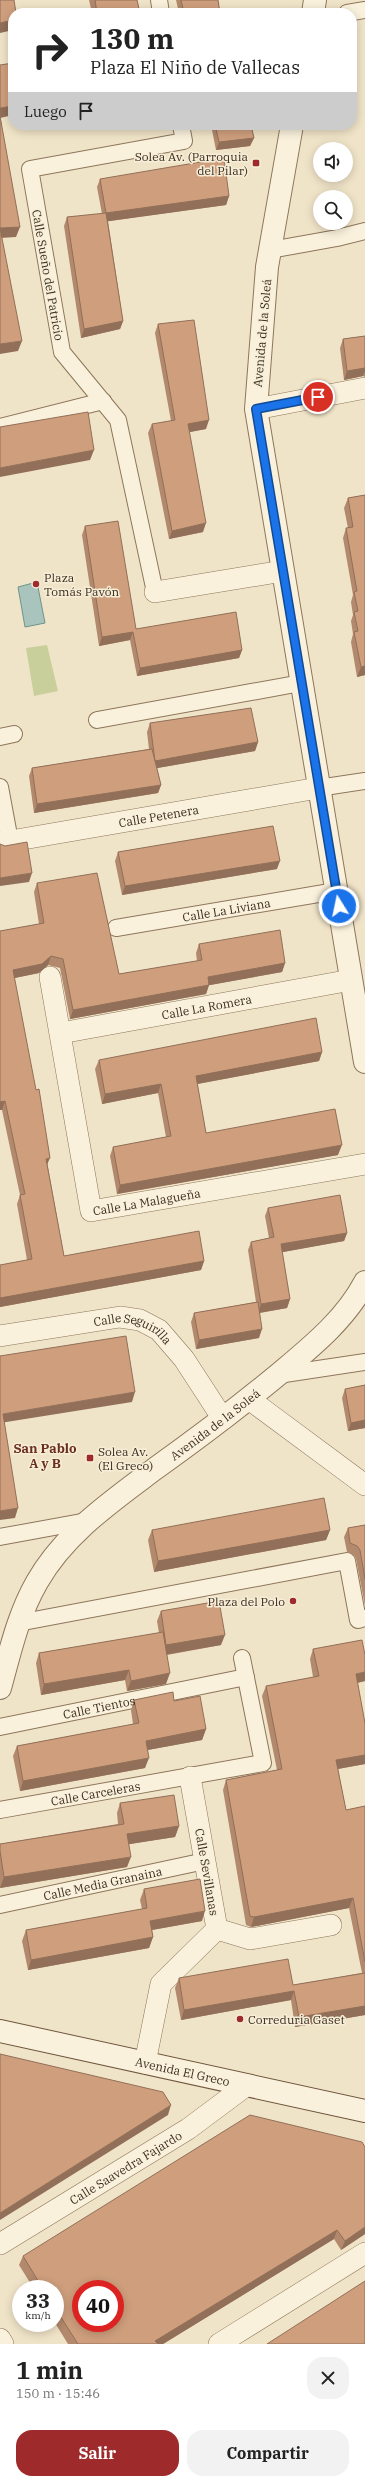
<!DOCTYPE html>
<html lang="es">
<head>
<meta charset="utf-8">
<style>
  :root { --surface:#fff; --page:#f2f2f2; --text:#222; --muted:#767676; --accent:#9e2a2b }
  body { margin:0; font-family:"IBM Plex Serif",serif; background:var(--page); color:var(--text); height:100vh; display:flex; flex-direction:column; font-size:15px; white-space:nowrap }
  * { box-sizing:border-box; margin:0 }
  p { font-size:13px; color:var(--muted) }
  .icon { flex:none; width:22px; height:22px; fill:none; stroke:currentColor; stroke-width:2; stroke-linecap:round; stroke-linejoin:round }
  .map { position:relative; height:2344px; overflow:hidden }
  .details { display:flex; flex-direction:column; background:var(--surface); flex:1 }
  .details>* { flex:none }
  .top-card { position:absolute; left:8px; top:8px; width:349px; height:122px; border-radius:16px; box-shadow:0 2px 10px #0003; background:#fff; color:var(--text); overflow:hidden }
  .fabs { position:absolute; left:313px; top:142px; display:grid; gap:8px }
  .fabs a { display:grid; place-items:center; width:40px; height:40px; border-radius:50%; background:var(--surface); box-shadow:0 2px 10px #0003; font-size:20px }
  .speed { position:absolute; left:12px; top:2280px; display:flex; gap:8px; font-size:20px; font-weight:700; text-align:center }
  .speed>* { display:grid; place-content:center; width:52px; height:52px; border-radius:50%; background:var(--surface); box-shadow:0 2px 10px #0003; line-height:1 }
  .speed small { font-size:10px; font-weight:400 }
  .speed .limit { border:6px solid #d22; background:#fff; color:#111 }
  .pin { position:absolute; display:grid; place-items:center; width:34px; height:34px; color:#fff; margin:-17px; border:2px solid #fff; border-radius:50%; box-shadow:0 1px 4px #0007 }
  .me { position:absolute; width:44px; margin:-22px; rotate:350deg; stroke-linejoin:round; filter:drop-shadow(0 0 3px #0008) }
  .turn { display:flex; align-items:center; gap:14px; height:84px; padding:0 16px; font-size:18px }
  .turn .icon { width:52px; height:52px; stroke-width:2.5 }
  .turn b { display:block; font-size:28px; line-height:34px }
  .then { display:flex; align-items:center; height:38px; padding:0 16px; background:#0003; gap:8px; font-size:15px }
  .round { display:grid; place-items:center; flex:none; width:42px; height:42px; border-radius:16px; background:var(--page) }
  .summary { display:flex; align-items:center; justify-content:space-between; height:68px; padding:0 16px }
  h1 { font-size:24px; font-weight:700; line-height:30px }
  .primary-button { display:flex; gap:8px; margin-top:auto; padding:8px 16px }
  .primary-button a { flex:1; height:46px; border-radius:16px; background:var(--accent); color:#fff; font-size:16px; font-weight:700; line-height:46px; text-align:center }
  .primary-button a+a { background:var(--page); color:var(--text) }
  .map>svg:first-child { display:block }
  .green { fill:#c9cf9b }
  .water { fill:#a9c4bc; stroke:#6f938a }
  .lines { fill:none; stroke-linecap:round; stroke-linejoin:round }
  .pedestrian-casing { stroke:#8d765c; stroke-width:18 }
  .minor-casing { stroke:#8d765c; stroke-width:22 }
  .tertiary-casing { stroke:#8d765c; stroke-width:24 }
  .secondary-casing { stroke:#6f573f; stroke-width:24 }
  .pedestrian { stroke:#faf1dc; stroke-width:16 }
  .minor { stroke:#faf1dc; stroke-width:21 }
  .tertiary { stroke:#faf1dc; stroke-width:22 }
  .secondary { stroke:#faf1dc; stroke-width:22 }
  .wall { fill:#b2896c }
  .shaded-wall { fill:#916f58 }
  .building { fill:#cf9f7d; stroke:#916f58; fill-rule:evenodd }
  .route-casing { stroke:#114b97; stroke-width:10 }
  .route { stroke:#1a73e8; stroke-width:7 }
  .poi-dot { fill:#9e2a2b; stroke:#f7eed8; stroke-width:1.5 }
  .labels { text-anchor:middle; dominant-baseline:central; stroke-width:3; stroke-linejoin:round; paint-order:stroke }
  .poi-label { font-size:12px; fill:#3d2e20; stroke:#f7eed8; text-anchor:start }
  .street-label { font-size:12px; fill:#3d2e20; stroke:#f7eed8 }
  .neighbourhood-label { font-size:13px; font-weight:bold; fill:#6b2e1e; stroke:#f7eed8 }
</style>
</head>
<body>
<div class="map">
<svg width="365" height="2344" viewBox="0 0 365 2344">
  <rect width="100%" height="100%" fill="#f0e4c8"/>
  <path class="green" d="M47,645L58,691L34,696L26,648Z"/>
  <path class="water" d="M37,582L45,623L25,627L18,587Z"/>
  <g class="lines">
    <g class="pedestrian-casing">
      <g id="pedestrian">
        <path d="M159,0L161,13"/>
        <path d="M347,13L365,10"/>
        <path d="M270,250L337,238L365,231"/>
        <path d="M0,427L103,401"/>
        <path d="M155,592L118,420L62,352L30,169L184,141L181,125"/>
        <path d="M97,720L301,683"/>
        <path d="M0,737L14,734"/>
        <path d="M0,787L10,841"/>
        <path d="M318,788L365,781"/>
        <path id="s1" d="M116,928L336,891"/>
        <path d="M278,1375L365,1362"/>
        <path d="M0,1537L87,1521"/>
        <path d="M18,1623L347,1561L358,1620L365,1618"/>
        <path id="s2" d="M0,1727L246,1677"/>
        <path id="s3" d="M0,1810L263,1763L242,1658"/>
        <path id="s4" d="M0,1905L205,1861"/>
      </g>
    </g>
    <g class="minor-casing">
      <g id="minor">
        <path d="M256,409L365,388"/>
        <path d="M155,592L283,571"/>
        <path id="s5" d="M0,843L318,788"/>
        <path id="s6" d="M50,977L91,1211L365,1164"/>
        <path id="s7" d="M61,1033L351,980"/>
        <path id="s8" d="M0,1336L120,1317L140,1320L159,1330L184,1359L223,1419"/>
        <path d="M249,1399L365,1485"/>
        <path d="M217,1929L250,1939L331,1925"/>
        <path d="M145,2063L161,1984L217,1929L190,1777"/>
        <path id="s9" d="M0,2244L188,2129L247,2085"/>
        <path d="M0,2339L3,2344"/>
        <path d="M219,2344L365,2253"/>
      </g>
    </g>
    <g class="tertiary-casing">
      <g id="tertiary">
        <path d="M313,13L315,0"/>
        <path d="M292,125L267,267L256,409L365,1062"/>
        <path id="s10" d="M0,1688C10,1652 18,1615 37,1582C65,1533 112,1501 156,1468C198,1438 239,1407 279,1374C311,1347 345,1320 365,1282"/>
      </g>
    </g>
    <g class="secondary-casing">
      <g id="secondary">
        <path id="s11" d="M0,2031L365,2111"/>
      </g>
    </g>
    <use href="#pedestrian" class="pedestrian"/>
    <use href="#minor" class="minor"/>
    <use href="#tertiary" class="tertiary"/>
    <use href="#secondary" class="secondary"/>
  </g>
  <path class="wall" d="M89,0H137L140,13H92Z
    M176,0H218L220,13H179Z
    M211,125H251L254,138L250,146L216,150Z
    M100,179L229,196L226,205L108,221L123,321L120,329L81,338L64,226L67,217L102,214L97,187Z
    M158,324L206,429L189,432L203,532L169,539L148,433L152,424L171,421L155,333Z
    M365,336V377L363,376L344,380L340,348L343,339Z
    M365,495V675L357,677L351,642L353,634L351,621L353,615L351,602L353,595L343,538L346,528H348L344,508L348,498Z
    M85,526L136,629L242,650L239,658L137,676L130,640L99,646L82,535Z
    M150,723L258,742L255,751L157,768L161,785L158,793L34,813L29,776L32,768L149,749L147,732Z
    M118,852L277,869L122,895L115,861Z
    M37,883L119,974L197,961L196,953L199,944L285,963L282,972L209,985L206,994L70,1019L60,968L48,965L39,973L14,978L64,1256L204,1261L201,1270L0,1307V1265L27,1260L17,1204L20,1195L2,1110H0V931L39,924L34,892Z
    M322,1052L319,1061L197,1084L206,1133L338,1155L117,1194L110,1156L113,1147L166,1137L158,1093L102,1104L95,1069L99,1060Z
    M268,1208L347,1233L344,1241L282,1252L290,1299L287,1308L260,1313L259,1338L196,1349L191,1322L194,1313L256,1302L248,1250L251,1242L269,1238L265,1216Z
    M365,1385V1428L348,1431L342,1398L345,1389Z
    M365,1525V1606L356,1559L354,1555L347,1552L344,1537L348,1528Z
    M152,1530H330L326,1540L154,1572L148,1540Z
    M161,1611L221,1645L167,1655L166,1684L127,1691L125,1680L41,1695L36,1663L39,1653L159,1633L157,1621Z
    M313,1649L365,1681L357,1683L365,1723V1764L338,1769L346,1810L365,1806V2015L295,2027L291,2000L181,2020L175,1988L179,1978L293,1985L362,1973L349,1908L251,1927L246,1925L223,1790L226,1780L277,1770L262,1696L266,1686L313,1677L310,1659Z
    M134,1700L174,1701L206,1729L202,1740L148,1750L145,1768L20,1791L13,1756L17,1746L133,1724L131,1710Z
    M120,1803L179,1826L175,1837L129,1844L127,1867L0,1888V1844L118,1824L117,1813Z
    M144,1889L202,1921L152,1930L153,1937L149,1948L28,1970L22,1941L26,1930L142,1909L140,1900Z
    M365,2147V2234L341,2250L334,2239L163,2344H68L55,2323V2289H34L19,2265L23,2256Z"/>
  <path class="shaded-wall" d="M13,20V30L0,33V23Z
    M13,106V115L0,118V108Z
    M254,138L250,146L216,150L219,142Z
    M229,196L226,205L103,222L106,213Z
    M20,227L16,237L0,238V228Z
    M123,321L120,329L81,338L84,329Z
    M22,341L18,351L0,354V344Z
    M365,368V371L363,376L344,380L347,371Z
    M209,420L206,429L185,433L188,424Z
    M94,450L90,460L0,477V468Z
    M206,523L203,532L169,539L172,531Z
    M133,632L130,640L99,646L102,637Z
    M242,650L239,658L137,676L140,668Z
    M365,666V675L357,677L361,667Z
    M258,742L255,751L152,769L155,761Z
    M161,785L158,793L34,813L37,804Z
    M280,861L277,869L122,895L125,886Z
    M32,873L29,882L0,886V878Z
    M51,956L48,965L39,973L10,979L13,970Z
    M285,963L282,972L205,986L208,977Z
    M209,985L206,994L70,1019L73,1010Z
    M322,1052L319,1061L192,1085L196,1076Z
    M161,1084L158,1093L102,1104L105,1094Z
    M5,1101L2,1110H0V1102Z
    M342,1145L338,1155L117,1194L120,1185Z
    M50,1158L46,1167V1159Z
    M347,1233L344,1241L278,1253L281,1244Z
    M204,1261L201,1270L0,1307V1298Z
    M290,1299L287,1308L258,1313L261,1304Z
    M262,1329L259,1338L196,1349L199,1340Z
    M135,1392L132,1402L0,1423L3,1414Z
    M365,1420V1428L348,1431L351,1423Z
    M18,1508L15,1518L0,1520V1511Z
    M330,1530L326,1540L154,1572L158,1561Z
    M225,1635L221,1645L163,1655L166,1645Z
    M129,1670L125,1680L41,1695L44,1684Z
    M365,1672V1681L352,1684L356,1674Z
    M170,1673L166,1684L127,1691L131,1681Z
    M206,1729L202,1740L142,1751L146,1741Z
    M365,1755V1764L332,1770L336,1760Z
    M149,1758L145,1768L20,1791L23,1781Z
    M179,1826L175,1837L124,1845L127,1834Z
    M131,1857L127,1867L0,1888L4,1877Z
    M353,1898L349,1908L251,1927L254,1917Z
    M205,1911L202,1921L146,1931L150,1921Z
    M153,1937L149,1948L28,1970L31,1960Z
    M294,1991L291,2000L181,2020L184,2010Z
    M365,2006V2015L295,2027L299,2017Z
    M171,2105L168,2115L0,2220V2213Z
    M365,2227V2234L341,2250L345,2241Z
    M337,2230L334,2239L163,2344H154L155,2341Z"/>
  <path class="building" d="M0,0H14L16,13H13V20L0,23Z
    M95,0H137L140,13H97Z
    M181,0H218L220,13H184Z
    M13,63V106L0,108V65Z
    M0,116L20,227L0,228L22,341L0,344Z
    M215,125H251L254,138L219,142Z
    M224,158L229,196L106,213L100,179Z
    M106,213L123,321L84,329L67,217Z
    M194,320L209,420L188,424L206,523L172,531L152,424L175,420L158,324Z
    M365,336V368L347,371L343,339Z
    M88,412L94,450L0,468V427Z
    M365,495V666L361,667L354,632L358,631L354,612L358,611L354,592L357,591L346,528L353,527L348,498Z
    M118,521L136,629L236,612L242,650L140,668L133,632L102,637L85,526Z
    M251,708L258,742L155,761L150,723Z
    M152,749L161,785L37,804L32,768Z
    M273,826L280,861L125,886L118,852Z
    M27,842L32,873L0,878V844L5,846Z
    M97,873L119,974L202,960L199,944L280,930L285,963L208,977L209,985L73,1010L63,959L51,956L42,964L13,970L36,1090L39,1089L50,1158L46,1159L64,1256L199,1231L204,1261L0,1298V1265L32,1259L20,1195L25,1194L5,1101L0,1102V931L44,923L37,883Z
    M316,1018L322,1052L196,1076L206,1133L335,1109L342,1145L120,1185L113,1147L171,1136L161,1084L105,1094L99,1060Z
    M340,1195L347,1233L281,1244L290,1299L261,1304L251,1242L274,1237L268,1208Z
    M258,1302L262,1329L199,1340L194,1313Z
    M126,1336L135,1392L3,1414L18,1508L0,1511V1356Z
    M365,1385V1420L351,1423L345,1389Z
    M324,1498L330,1530L158,1561L152,1530Z
    M365,1525V1579L360,1550L357,1546L350,1543L348,1528Z
    M219,1601L225,1635L166,1645L161,1611Z
    M163,1632L170,1673L131,1681L129,1670L44,1684L39,1653Z
    M362,1640L365,1655V1672L356,1674L365,1723V1755L336,1760L346,1810L365,1806V1962L353,1898L254,1917L250,1916L226,1780L282,1769L266,1686L319,1676L313,1649Z
    M173,1692L174,1701L200,1696L206,1729L146,1741L149,1758L23,1781L17,1746L139,1723L134,1700Z
    M174,1795L179,1826L127,1834L131,1857L4,1877L0,1851V1844L124,1824L120,1803Z
    M200,1879L205,1911L150,1921L153,1937L31,1960L26,1930L147,1908L144,1889Z
    M288,1959L293,1985L365,1973V2006L299,2017L294,1991L184,2010L179,1978Z
    M0,2054L163,2092L171,2105L0,2213Z
    M250,2115L362,2142L365,2147V2227L345,2241L337,2230L155,2341L158,2344H78L55,2308V2289H43L23,2256ZM81,2289H115V2323H81Z
    M365,2281V2344H267Z"/>
  <g class="lines">
    <g class="route-casing">
      <path id="route" d="M318,397L256,409L339,906"/>
    </g>
    <use href="#route" class="route"/>
  </g>
  <g class="poi-dot">
    <rect x="252" y="159" width="8" height="8" rx="2"/>
    <circle cx="36" cy="584" r="4"/>
    <rect x="86" y="1454" width="8" height="8" rx="2"/>
    <circle cx="293" cy="1601" r="4"/>
    <circle cx="240" cy="2019" r="4"/>
  </g>
  <g class="labels">
    <g class="poi-label">
      <text x="248" y="156" text-anchor="end">Solea Av. (Parroquia<tspan x="248" dy="14">del Pilar)</tspan></text>
      <text x="44" y="577">Plaza<tspan x="44" dy="14">Tomás Pavón</tspan></text>
      <text x="98" y="1451">Solea Av.<tspan x="98" dy="14">(El Greco)</tspan></text>
      <text x="285" y="1601" text-anchor="end">Plaza del Polo</text>
      <text x="248" y="2019">Correduria Gaset</text>
    </g>
    <g class="street-label">
      <text transform="translate(48 275) rotate(80)">Calle Sueño del Patricio</text>
      <text transform="translate(262 333) rotate(-85)">Avenida de la Soleá</text>
      <text stroke="none"><textPath href="#s5" startOffset="161">Calle Petenera</textPath></text>
      <text stroke="none"><textPath href="#s1" startOffset="112">Calle La Liviana</textPath></text>
      <text stroke="none"><textPath href="#s7" startOffset="148">Calle La Romera</textPath></text>
      <text stroke="none"><textPath href="#s6" startOffset="294">Calle La Malagueña</textPath></text>
      <text stroke="none"><textPath href="#s8" startOffset="137">Calle Seguirilla</textPath></text>
      <text stroke="none"><textPath href="#s10" startOffset="352">Avenida de la Soleá</textPath></text>
      <text stroke="none"><textPath href="#s2" startOffset="101">Calle Tientos</textPath></text>
      <text stroke="none"><textPath href="#s3" startOffset="97">Calle Carceleras</textPath></text>
      <text transform="translate(207 1872) rotate(80)">Calle Sevillanas</text>
      <text stroke="none"><textPath href="#s4" startOffset="105">Calle Media Granaina</textPath></text>
      <text stroke="none"><textPath href="#s11" startOffset="187">Avenida El Greco</textPath></text>
      <text stroke="none"><textPath href="#s9" startOffset="147">Calle Saavedra Fajardo</textPath></text>
    </g>
    <g class="neighbourhood-label">
      <text x="45" y="1448">San Pablo<tspan x="45" dy="15">A y B</tspan></text>
    </g>
  </g>
</svg>
<div class="fabs">
<a><svg class="icon" aria-label="sound" viewBox="0 0 24 24"><path d="M4 9h4l5-4v14l-5-4H4zM17 9q2 3 0 6"/></svg></a>
<a><svg class="icon" aria-label="search" viewBox="0 0 24 24"><circle cx="10" cy="10" r="6"/><path d="M15 15l6 6"/></svg></a>
</div>
<div class="speed"><div>33<small>km/h</small></div><div class="limit">40</div></div>
<div class="pin" style="left:318px;top:397px;background:#d93025"><svg class="icon" aria-label="arrive" viewBox="0 0 24 24"><path d="M6 21V4h12l-3 4 3 4H6"/></svg></div>
<svg class="me" style="left:339px;top:906px" viewBox="-20 -20 40 40"><circle r="17" fill="#1a73e8" stroke="#fff" stroke-width="3"/><path d="M0-11L8 9 0 5-8 9z" fill="#fff"/></svg>
<div class="top-card">
<div class="turn"><svg class="icon" aria-label="right" viewBox="0 0 24 24"><path d="M7 20v-9h11M14 6l5 5-5 5"/></svg><div><b>130 m</b>Plaza El Niño de Vallecas</div></div>
<div class="then">Luego<svg class="icon" aria-label="arrive" viewBox="0 0 24 24"><path d="M6 21V4h12l-3 4 3 4H6"/></svg></div>
</div>
</div>
<section class="details">
<div class="summary"><div><h1>1 min</h1><p>150 m · 15:46</p></div><a class="round"><svg class="icon" aria-label="close" viewBox="0 0 24 24"><path d="M6 6l12 12M18 6L6 18"/></svg></a></div>
<div class="primary-button"><a>Salir</a><a>Compartir</a></div>
</section>
</body>
</html>
